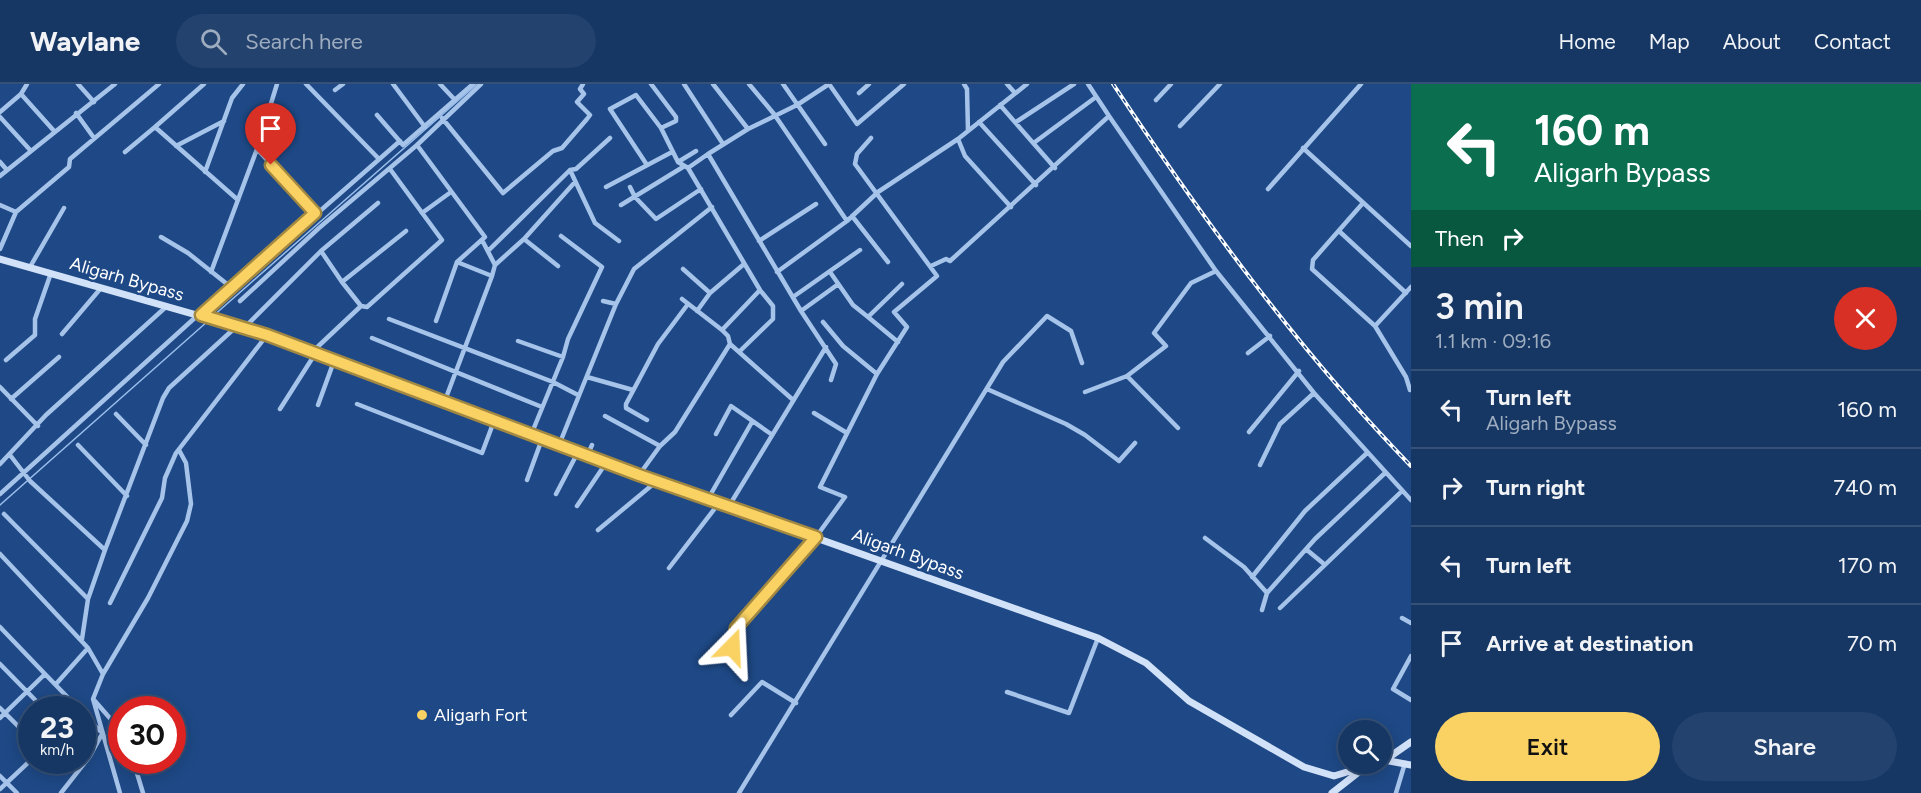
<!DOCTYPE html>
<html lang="en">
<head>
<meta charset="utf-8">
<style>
  :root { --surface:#163764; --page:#23426d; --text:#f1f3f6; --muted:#9eacbf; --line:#355178; --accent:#fad264 }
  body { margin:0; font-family:Figtree,sans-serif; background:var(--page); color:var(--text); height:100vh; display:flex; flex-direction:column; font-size:22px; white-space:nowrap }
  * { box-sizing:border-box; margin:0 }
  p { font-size:20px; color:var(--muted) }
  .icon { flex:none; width:33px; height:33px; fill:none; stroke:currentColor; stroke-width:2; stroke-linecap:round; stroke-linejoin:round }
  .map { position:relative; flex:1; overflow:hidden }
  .details { display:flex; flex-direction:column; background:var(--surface); width:510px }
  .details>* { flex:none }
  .hud { background:#0b6e4f; color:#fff; overflow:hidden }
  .buttons { position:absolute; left:1338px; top:636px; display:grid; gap:12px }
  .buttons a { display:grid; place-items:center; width:54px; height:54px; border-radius:50%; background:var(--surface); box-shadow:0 3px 15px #0003,0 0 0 2px var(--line); font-size:30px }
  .speed { position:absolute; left:18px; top:612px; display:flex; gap:12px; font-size:30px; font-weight:700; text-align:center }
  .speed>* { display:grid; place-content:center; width:78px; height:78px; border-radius:50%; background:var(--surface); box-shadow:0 3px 15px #0003,0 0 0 2px var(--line); line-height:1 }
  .speed small { font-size:15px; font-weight:400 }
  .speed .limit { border:9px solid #d22; background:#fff; color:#111 }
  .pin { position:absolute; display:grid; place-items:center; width:51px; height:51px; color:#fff; margin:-62px -26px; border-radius:50% 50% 50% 0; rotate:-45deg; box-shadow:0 0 6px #0007 }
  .pin .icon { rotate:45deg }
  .me { position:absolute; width:66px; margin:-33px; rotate:21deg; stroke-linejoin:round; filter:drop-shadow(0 0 4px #0008) }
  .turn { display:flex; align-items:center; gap:21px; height:126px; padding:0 24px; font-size:27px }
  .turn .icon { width:78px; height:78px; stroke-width:2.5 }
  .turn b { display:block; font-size:42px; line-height:51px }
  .then { display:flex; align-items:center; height:57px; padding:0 24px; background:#0003; gap:12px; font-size:22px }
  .round { display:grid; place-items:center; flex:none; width:63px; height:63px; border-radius:32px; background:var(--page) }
  .summary { display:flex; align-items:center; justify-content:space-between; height:102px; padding:0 24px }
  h1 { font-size:36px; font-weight:600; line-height:45px }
  .primary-button { display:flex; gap:12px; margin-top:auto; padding:12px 24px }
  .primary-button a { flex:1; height:69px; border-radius:36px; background:var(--accent); color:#111; font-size:24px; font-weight:600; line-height:69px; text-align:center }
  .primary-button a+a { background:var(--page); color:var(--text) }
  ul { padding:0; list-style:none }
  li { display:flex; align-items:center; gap:18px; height:78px; padding:0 24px; border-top:2px solid var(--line) }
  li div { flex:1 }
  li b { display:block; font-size:22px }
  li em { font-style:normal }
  header { display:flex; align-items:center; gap:36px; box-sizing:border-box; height:84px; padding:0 30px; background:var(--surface); border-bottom:2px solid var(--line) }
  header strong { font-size:28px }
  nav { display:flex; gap:33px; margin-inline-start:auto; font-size:21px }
  .search { width:420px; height:54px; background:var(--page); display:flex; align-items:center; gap:15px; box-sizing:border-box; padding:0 21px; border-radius:33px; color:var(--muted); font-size:22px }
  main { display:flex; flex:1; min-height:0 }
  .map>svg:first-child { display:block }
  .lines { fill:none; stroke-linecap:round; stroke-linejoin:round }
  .stream { stroke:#99beec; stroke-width:1.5 }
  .street { stroke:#a6c3ea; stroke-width:4.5 }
  .secondary { stroke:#d1e1f8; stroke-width:7 }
  .rail-casing { stroke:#fff; stroke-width:4 }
  .rail { stroke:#1e4986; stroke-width:1.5; stroke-dasharray:4.5; stroke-linecap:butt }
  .route-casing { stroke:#a28841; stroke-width:15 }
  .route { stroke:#fad264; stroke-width:10 }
  .poi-dot { fill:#fad264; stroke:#1e4986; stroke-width:2 }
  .labels { text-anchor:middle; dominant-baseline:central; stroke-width:5; stroke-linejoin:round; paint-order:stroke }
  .street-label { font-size:18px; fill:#fff; stroke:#1e4986 }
  .poi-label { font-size:18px; fill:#fff; stroke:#1e4986; text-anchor:start }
</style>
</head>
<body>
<header>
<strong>Waylane</strong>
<div class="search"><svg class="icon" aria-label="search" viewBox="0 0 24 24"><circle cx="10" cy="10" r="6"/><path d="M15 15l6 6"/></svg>Search here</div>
<nav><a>Home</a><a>Map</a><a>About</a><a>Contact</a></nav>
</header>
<main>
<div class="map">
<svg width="1411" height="709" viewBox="0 0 1411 709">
  <rect width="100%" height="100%" fill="#1e4986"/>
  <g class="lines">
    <path class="stream" d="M212,233L477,0
      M0,421L208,237"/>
    <path class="street" d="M78,0L94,18
      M306,0L379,75
      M393,0L425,43
      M440,0L455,16
      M651,0L676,33V37L661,44
      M684,0L723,60
      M749,0L774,30L847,137
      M783,0L825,60
      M829,0L857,40L904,0
      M964,0L967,5L968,47
      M1007,0L1015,9
      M1088,0L1109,32
      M335,6L343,0
      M859,9L869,0
      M21,10L27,0
      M1156,16L1171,0
      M1000,21L1055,84
      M0,28L21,10L55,48
      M76,29L94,54
      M377,31L403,61L473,0
      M0,33L31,67
      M442,34L503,109L553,67L562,64L587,35L590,31L577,18L584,10L580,5L583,0
      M979,38L1036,101
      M1016,38L1074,0
      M1180,42L1220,0
      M155,43L204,0
      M748,45L797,21L829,0
      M958,55L965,72L1011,123
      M1035,58L1096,13
      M417,61L485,153L457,178L492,192L444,319
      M176,62L224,37
      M1303,64L1411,162
      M257,65L315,129
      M125,68L155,43L238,116
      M708,70L748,45L713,0
      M0,78L7,86
      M678,78L696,67
      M647,81L610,25L636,11L661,44L678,78L688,84L760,206L773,222V235L739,268
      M688,84L708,70L801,227L836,280L831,296
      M570,86L595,139L619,157
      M205,88L232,14L243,0
      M0,92L115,0
      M606,103L672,68
      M630,103L635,113L656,135L701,105
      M1268,105L1361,0
      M1363,119L1313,176L1312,185L1375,242
      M0,121L16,128L69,83L70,75L159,0
      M621,121L683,83
      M422,129L451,108
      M852,132L888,178
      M1339,147L1406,209
      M161,153L188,169L232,204
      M524,155L558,182
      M482,156L495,181
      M759,157L816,120
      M0,165L16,128
      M321,167L378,119
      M488,167L570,86L576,85L610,54
      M931,182L946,175L950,177L1109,32L1216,187L1314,309L1411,416
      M30,183L64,124
      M683,185L710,209
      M211,188L257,65L277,0
      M777,188L847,137L878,108L958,55L1027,0
      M830,188L853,221L868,233
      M492,192L495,181L524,155L575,98
      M342,198L361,222
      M793,213L860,166
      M240,217L319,144L417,61L481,0
      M603,217L616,220L634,185L712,123
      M697,227L710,209L744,180
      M801,227L837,201
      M201,231L400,57
      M389,235L553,298L578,311
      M436,237L457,178
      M823,238L843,262L877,290
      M244,244L321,167L342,198L406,147
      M722,246L760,206
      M62,250L101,204
      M372,254L542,323
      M518,257L563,273
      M898,258L868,233L902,200
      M730,260L792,315
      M311,269L361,222L367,223L442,156L390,85
      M1248,269L1270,252
      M6,276L35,251V235L51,189
      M1127,292L1178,344
      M587,293L633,306
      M0,303L38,342
      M987,305L1066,340L1085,351L1119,377L1135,359
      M1410,306L1406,293L1375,242L1411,203
      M1085,308L1127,292L1166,262L1154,249L1191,199L1216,187
      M11,315L59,273
      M357,320L482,369L494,337
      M318,321L334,277
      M280,325L315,270
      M814,329L847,349
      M116,330L146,361
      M605,332L660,362
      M647,336L626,324V320L658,260L688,220
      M1249,348L1299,287
      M716,350L731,322L771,350
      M531,351L563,273L568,255L602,183L561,152
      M78,361L127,412
      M559,361L616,220
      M587,372L592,361
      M0,380L46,331L167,222
      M1260,381L1280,340L1314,309
      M639,391L660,362L675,348L730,260L728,252L722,246L682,215
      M527,396L542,355
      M0,410L198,231
      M556,410L578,368
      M708,415L752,338
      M577,422L606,379
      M729,422L826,263
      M4,430L88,515L105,466L30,397L10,371
      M598,446L657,397
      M1205,454L1244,483L1267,509
      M105,466L163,314L169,304L237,242
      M1307,466L1324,480
      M0,470L88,564L56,600
      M669,484L719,419
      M1252,493L1305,427L1367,369
      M110,519L162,414L165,394L176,369L267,251
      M1280,524L1402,407
      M1262,526L1267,509L1315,455L1385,389
      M1402,534L1411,539
      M0,543L45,590L0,634
      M82,555L88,515
      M88,564L103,590
      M736,567L731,557L736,544L816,453L845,413L820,403L877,290L907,243L894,228L937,192L855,80L857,70L871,54
      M1411,572L1393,605L1411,616
      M0,580L45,626
      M45,590L80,626
      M1007,608L1069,629L1098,554
      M94,616L122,648
      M0,624L32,656
      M82,629L100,647
      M731,631L762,598L796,619
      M82,664L90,672
      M133,676L143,709
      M0,692L17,709
      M0,705L32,675
      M61,709L90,672L102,650
      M120,709L93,615L103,590L148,514L187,437L191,420L186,379L179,366
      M739,709L1003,278L1047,232L1071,247L1082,279
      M1396,709L1405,679"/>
    <path class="secondary" d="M0,175L267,251L639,391L1098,554L1146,579L1189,617L1304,683L1334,692L1373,680
      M1384,676L1411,681
      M1385,676L1411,658
      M1332,709L1364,684"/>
    <g class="rail-casing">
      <path id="rail" d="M1113,0C1202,134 1299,267 1411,382"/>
    </g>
    <use href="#rail" class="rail"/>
  </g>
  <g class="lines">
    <g class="route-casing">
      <path id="route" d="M271,81L315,129L201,231L267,251L639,391L816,453L736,544L732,563"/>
    </g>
    <use href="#route" class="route"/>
  </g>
  <circle class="poi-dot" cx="422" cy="631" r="6"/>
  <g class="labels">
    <g class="street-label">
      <text transform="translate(127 195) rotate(16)">Aligarh Bypass</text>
      <text transform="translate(908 470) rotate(20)">Aligarh Bypass</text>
    </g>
    <g class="poi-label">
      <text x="434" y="631">Aligarh Fort</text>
    </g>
  </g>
</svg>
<div class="buttons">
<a><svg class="icon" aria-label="search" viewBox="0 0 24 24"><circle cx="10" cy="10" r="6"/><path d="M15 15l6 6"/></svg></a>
</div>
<div class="speed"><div>23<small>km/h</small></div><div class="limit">30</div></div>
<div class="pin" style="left:271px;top:81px;background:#d93025"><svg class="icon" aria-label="arrive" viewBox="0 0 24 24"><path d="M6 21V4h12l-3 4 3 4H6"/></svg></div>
<svg class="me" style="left:732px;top:563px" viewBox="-20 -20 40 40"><path d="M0-17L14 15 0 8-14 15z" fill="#fad264" stroke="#fff" stroke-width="4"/></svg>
</div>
<section class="details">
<div class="hud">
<div class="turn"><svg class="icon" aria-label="left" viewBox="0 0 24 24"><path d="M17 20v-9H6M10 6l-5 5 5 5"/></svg><div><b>160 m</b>Aligarh Bypass</div></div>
<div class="then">Then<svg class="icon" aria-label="right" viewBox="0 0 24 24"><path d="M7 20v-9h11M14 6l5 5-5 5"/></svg></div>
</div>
<div class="summary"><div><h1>3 min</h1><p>1.1 km · 09:16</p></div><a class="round" style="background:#d93025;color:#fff"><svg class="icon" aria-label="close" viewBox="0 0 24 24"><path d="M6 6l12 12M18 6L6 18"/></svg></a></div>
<ul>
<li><svg class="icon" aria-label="left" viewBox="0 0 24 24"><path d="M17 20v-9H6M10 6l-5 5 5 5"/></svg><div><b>Turn left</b><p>Aligarh Bypass</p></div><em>160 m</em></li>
<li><svg class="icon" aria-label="right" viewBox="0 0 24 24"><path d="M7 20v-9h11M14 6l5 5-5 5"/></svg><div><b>Turn right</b></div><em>740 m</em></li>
<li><svg class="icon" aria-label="left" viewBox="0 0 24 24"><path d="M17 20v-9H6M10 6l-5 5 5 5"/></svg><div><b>Turn left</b></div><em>170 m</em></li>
<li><svg class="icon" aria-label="arrive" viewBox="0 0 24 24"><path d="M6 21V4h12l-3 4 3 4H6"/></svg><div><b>Arrive at destination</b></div><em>70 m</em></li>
</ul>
<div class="primary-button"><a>Exit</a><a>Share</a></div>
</section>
</main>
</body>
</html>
